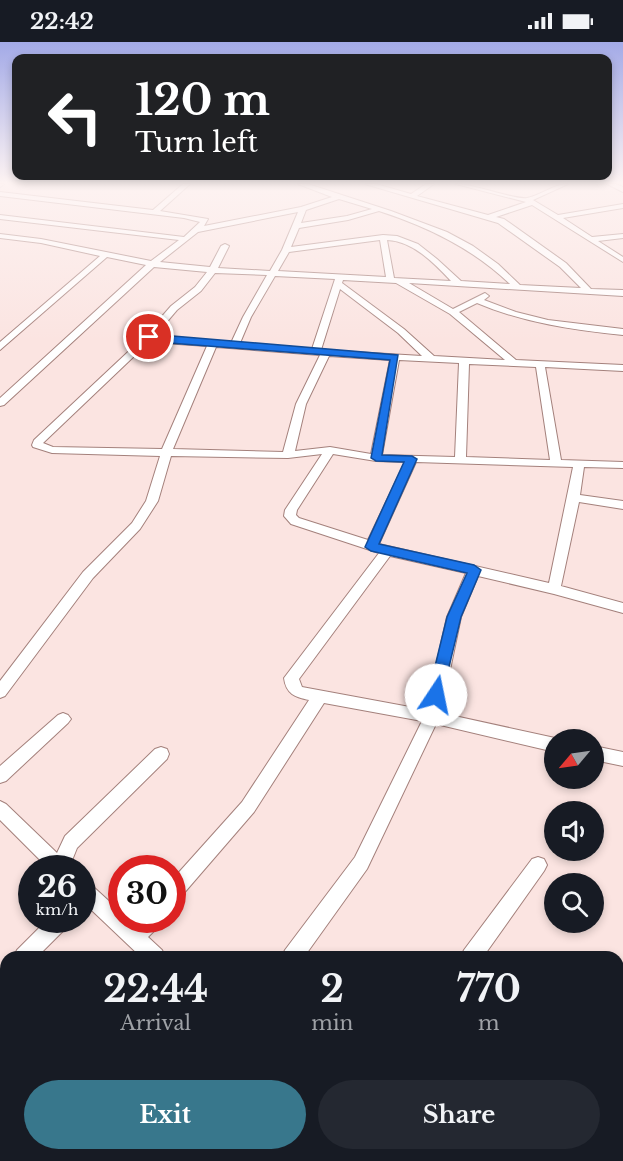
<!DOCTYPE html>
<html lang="en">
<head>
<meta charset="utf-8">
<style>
  :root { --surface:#171b24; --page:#242831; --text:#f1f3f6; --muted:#9ea1a6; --accent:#38778c }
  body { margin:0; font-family:"Libre Baskerville",serif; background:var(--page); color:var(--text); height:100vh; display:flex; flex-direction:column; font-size:22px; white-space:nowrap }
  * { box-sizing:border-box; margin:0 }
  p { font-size:20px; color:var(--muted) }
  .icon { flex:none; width:33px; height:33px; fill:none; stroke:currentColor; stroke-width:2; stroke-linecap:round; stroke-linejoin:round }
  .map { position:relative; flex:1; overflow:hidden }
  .drawer { position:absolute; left:0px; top:909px; width:624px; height:210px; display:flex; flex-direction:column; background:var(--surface); border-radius:18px 18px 0 0; box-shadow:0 3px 9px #0003 }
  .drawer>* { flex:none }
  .banner { position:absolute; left:12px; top:12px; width:600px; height:126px; border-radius:12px; box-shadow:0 3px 9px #0003; background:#202124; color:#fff; overflow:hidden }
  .needle { width:39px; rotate:241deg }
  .fabs { position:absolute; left:544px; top:687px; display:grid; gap:12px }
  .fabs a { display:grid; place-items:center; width:60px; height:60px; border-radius:50%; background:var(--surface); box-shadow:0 3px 9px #0003; font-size:30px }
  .speed { position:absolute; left:18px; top:813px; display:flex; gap:12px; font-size:30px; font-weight:700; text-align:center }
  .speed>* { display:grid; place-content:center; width:78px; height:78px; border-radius:50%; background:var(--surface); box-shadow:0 3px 9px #0003; line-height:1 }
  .speed small { font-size:15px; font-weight:400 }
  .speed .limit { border:9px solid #d22; background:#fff; color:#111 }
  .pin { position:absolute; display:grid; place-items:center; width:51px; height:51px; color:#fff; margin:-26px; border:3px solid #fff; border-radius:50%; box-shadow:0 2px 6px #0007 }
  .me { position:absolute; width:66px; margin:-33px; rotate:11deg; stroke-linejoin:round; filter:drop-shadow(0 0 4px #0008) }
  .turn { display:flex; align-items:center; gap:21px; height:126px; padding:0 24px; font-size:27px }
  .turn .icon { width:78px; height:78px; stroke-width:2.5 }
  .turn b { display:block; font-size:42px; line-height:51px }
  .eta { display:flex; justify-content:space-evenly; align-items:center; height:102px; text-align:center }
  .eta b { font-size:36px; font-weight:700; line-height:42px }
  .button { display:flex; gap:12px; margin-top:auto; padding:12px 24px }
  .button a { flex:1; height:69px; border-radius:36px; background:var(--accent); color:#fff; font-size:24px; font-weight:700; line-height:69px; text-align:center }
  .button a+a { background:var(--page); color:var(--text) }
  .status { display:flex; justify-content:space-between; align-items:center; height:42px; padding:0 30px; background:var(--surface); direction:ltr }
  .status svg { height:16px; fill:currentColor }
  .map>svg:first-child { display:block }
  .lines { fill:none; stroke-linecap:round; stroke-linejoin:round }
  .minor-casing { stroke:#a4817c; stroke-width:2 }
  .minor { fill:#fff; fill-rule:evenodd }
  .route { fill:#1a73e8; stroke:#114b97; stroke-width:1.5 }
</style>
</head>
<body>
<div class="status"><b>22:42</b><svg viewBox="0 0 49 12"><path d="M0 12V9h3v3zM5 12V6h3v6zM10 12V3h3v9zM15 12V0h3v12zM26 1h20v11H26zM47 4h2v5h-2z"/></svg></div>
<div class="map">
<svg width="623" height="1119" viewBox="0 0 623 1119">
  <rect width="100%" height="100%" fill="#fbe4e1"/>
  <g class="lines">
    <g class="minor-casing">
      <path id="minor" d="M0,142H4L0,145Z
        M183,142H190L160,169L208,177L204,184L301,165L332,155L298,142H308L391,169L447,190L473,204L498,222L520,243L581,246L560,225L498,181L365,142H376L411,152L426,142H434L417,154L488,173L526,160L456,142C475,142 514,158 527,156C542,153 553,142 568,142L533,158L558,173L623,162V166L563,176L592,195L623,192V196L598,199L623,215V220L532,163L496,175L504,177L566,221L591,247L623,248V254L409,241L453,267L485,251L489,254L484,258L516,270L548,278L623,287V293C573,288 524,281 477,261L459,270L516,318L623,323V329L545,325L561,418L623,420V426L584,425L580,453L623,459V467L579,460L561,544L623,561V571L554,552L478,534L461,575L441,671L555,696L558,698H555V710L436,682L367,827L304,915H282L285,908L355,815L422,679L324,661L254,770L178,858L172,861V838L242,760L309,658C295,655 286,652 284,636L379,511L291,482L284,474L285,468L322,412L288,416L171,414L158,459L140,487L93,536L5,654L0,656V639L83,530L132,481L146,459L160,414L52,411L33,405L32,403L34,398L144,295L171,264L195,245L207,230L154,225L4,363L0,364V356L146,223L107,215L0,308V300L100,214L41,201L0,196V192L41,197L151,219L179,198L0,177V173L184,195L200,180L184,176L0,154V150L153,168ZM339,157L372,167L347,174L301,181L306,168ZM379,169C428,185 472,206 510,242L461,239L437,217L418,202L397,194L383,193L291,205L299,186L348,178ZM298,170L282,208L270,229L218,226L229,204L225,202L221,204L210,225L160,220L198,190ZM380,198L386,235L278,229L289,210ZM387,198C413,199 434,221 451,239L394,236ZM215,231L267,233L243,275L231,301L154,295L177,268L201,249ZM275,234L335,237L312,307L240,301L251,275ZM343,238L396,241L450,272L505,318L434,314L404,287L342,241ZM340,247L398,291L422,314L321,308ZM149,300L207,304L162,407L53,405L43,401ZM216,305L320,313L296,362L283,410L173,407ZM329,314L390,318L371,412L330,405L295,409L306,362ZM399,318L459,321L455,415L382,413ZM469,322L536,325L550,418L466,415ZM333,412L376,419L405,420L368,498L299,476L296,473L297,468ZM416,420L573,425L549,541L379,502ZM390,514L466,531L447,575L426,668L302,645L299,637Z
        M607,142H616L623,145V150Z
        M63,671L68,673L71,677L68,681L6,739L0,741V724L58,673Z
        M594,704L623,710V724L594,718Z
        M161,705L167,707L169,712L167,717L77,806L69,826H48L0,778V759L6,762L57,811L65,794L155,707Z
        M538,815L544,817L547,823L544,829L483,915H461L464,908L532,817Z
        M82,837L88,840L122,871V878H129L134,883L139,878H160L158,885L148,895L162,908L165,915H141L82,859Z
        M47,878H69L67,885L37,915H14L17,908Z
        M6,924V947L0,950V927Z
        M35,1113H59L57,1119H33Z
        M295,1113H318L316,1119H293Z
        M362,1113H392L394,1119H364Z"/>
    </g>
    <use href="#minor" class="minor"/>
  </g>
  <linearGradient id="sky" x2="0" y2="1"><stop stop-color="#a3aae7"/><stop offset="0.47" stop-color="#fdf3f2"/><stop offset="1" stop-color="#fdf3f2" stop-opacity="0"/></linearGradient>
  <rect width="623" height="299" fill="url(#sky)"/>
  <path class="route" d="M149,292L398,313L382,413L412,414L417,417L379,502L474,523L481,528L461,575L441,658L436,659L428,653L447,575L467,531L371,509L365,505L404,420L376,419L371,416L390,318L144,299V295Z"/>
</svg>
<div class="fabs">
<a><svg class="needle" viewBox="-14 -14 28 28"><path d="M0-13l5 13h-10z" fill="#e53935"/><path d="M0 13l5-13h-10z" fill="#9ea1a6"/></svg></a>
<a><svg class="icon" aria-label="sound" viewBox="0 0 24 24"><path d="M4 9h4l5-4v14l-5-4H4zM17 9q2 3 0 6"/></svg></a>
<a><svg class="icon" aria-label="search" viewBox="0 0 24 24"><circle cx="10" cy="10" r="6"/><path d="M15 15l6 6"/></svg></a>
</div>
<div class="speed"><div>26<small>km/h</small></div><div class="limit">30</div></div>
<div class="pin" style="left:149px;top:295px;background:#d93025"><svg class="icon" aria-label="arrive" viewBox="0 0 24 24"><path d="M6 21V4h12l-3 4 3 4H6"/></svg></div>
<svg class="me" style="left:436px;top:653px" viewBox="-20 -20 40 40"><circle r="19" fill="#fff"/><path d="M0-13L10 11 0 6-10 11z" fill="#1a73e8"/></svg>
<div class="banner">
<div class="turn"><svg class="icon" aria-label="left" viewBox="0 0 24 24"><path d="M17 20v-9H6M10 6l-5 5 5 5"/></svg><div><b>120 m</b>Turn left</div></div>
</div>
<section class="drawer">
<div class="eta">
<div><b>22:44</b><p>Arrival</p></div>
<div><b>2</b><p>min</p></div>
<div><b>770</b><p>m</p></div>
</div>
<div class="button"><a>Exit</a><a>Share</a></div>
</section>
</div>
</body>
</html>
